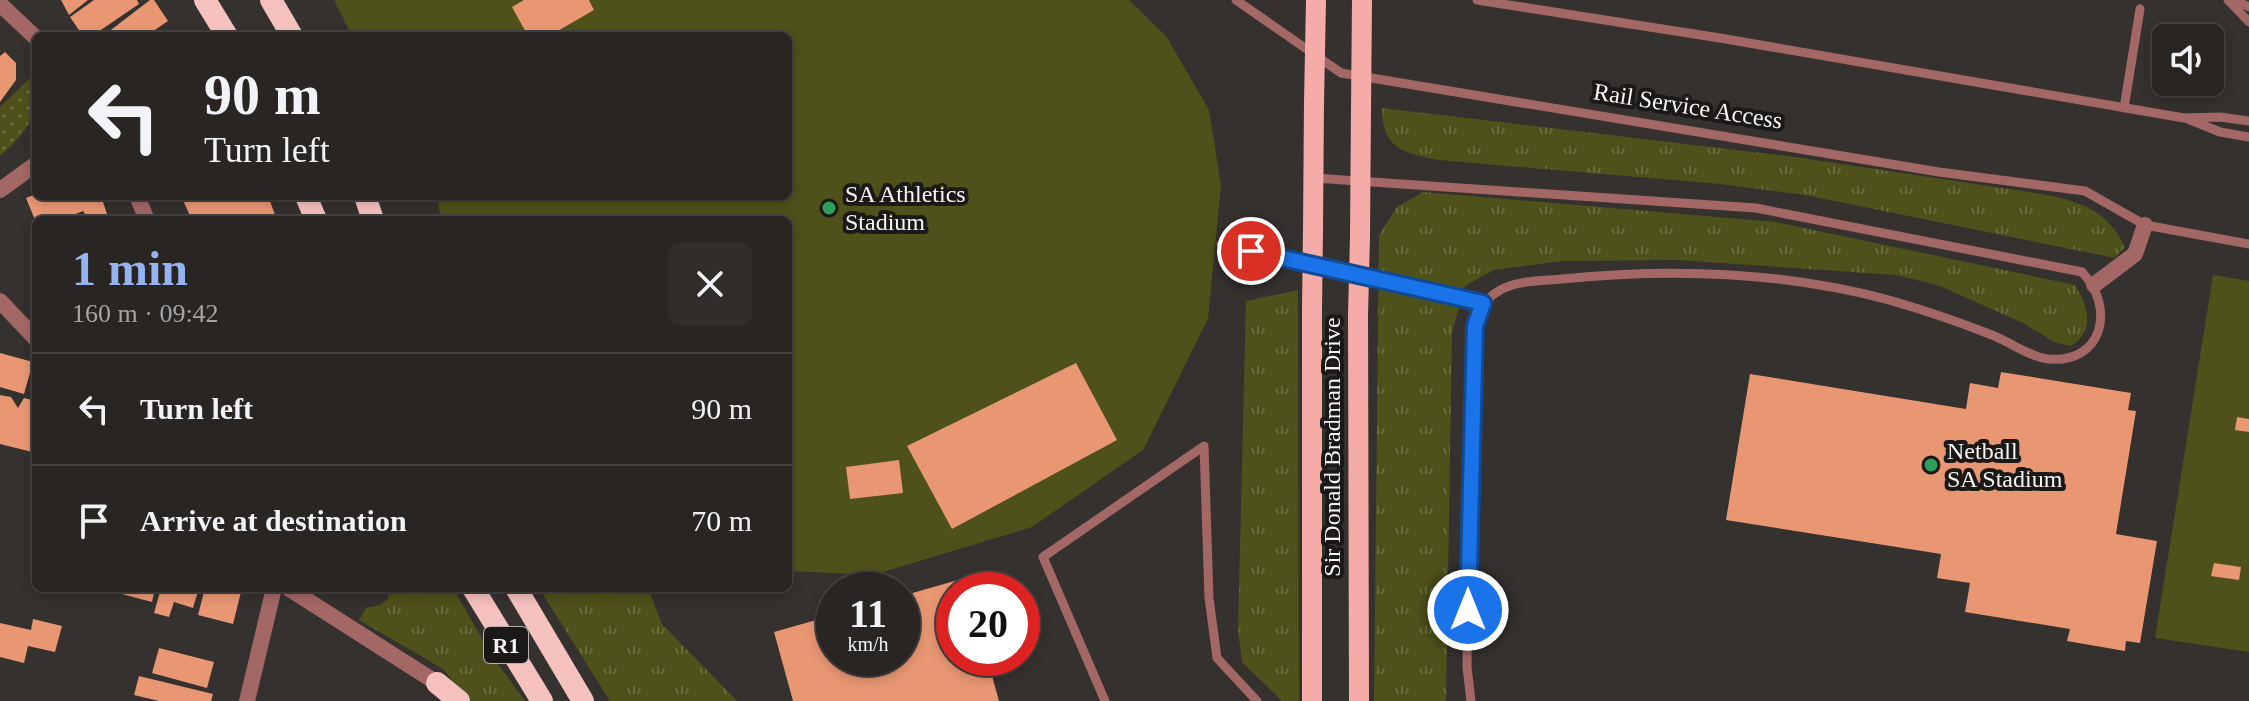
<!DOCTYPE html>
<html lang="en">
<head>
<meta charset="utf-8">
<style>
  :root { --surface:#282523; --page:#302d2b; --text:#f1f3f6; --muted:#a5a5a6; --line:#444241; --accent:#95b2f1 }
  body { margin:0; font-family:Georgia,serif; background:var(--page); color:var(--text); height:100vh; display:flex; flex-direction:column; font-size:30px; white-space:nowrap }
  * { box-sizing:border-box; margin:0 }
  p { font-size:26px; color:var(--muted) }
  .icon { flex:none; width:44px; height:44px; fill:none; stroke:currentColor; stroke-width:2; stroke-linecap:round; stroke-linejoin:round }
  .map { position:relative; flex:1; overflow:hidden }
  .sheet { position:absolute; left:32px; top:216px; width:760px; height:376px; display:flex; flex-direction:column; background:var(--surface); border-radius:12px; box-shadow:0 4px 12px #0003,0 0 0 2px var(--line) }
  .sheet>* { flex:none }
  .guide { position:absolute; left:32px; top:32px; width:760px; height:168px; border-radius:12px; box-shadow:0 4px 12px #0003,0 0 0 2px var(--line); background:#282523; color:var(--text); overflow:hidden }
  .tools { position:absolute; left:2152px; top:24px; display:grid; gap:16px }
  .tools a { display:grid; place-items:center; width:72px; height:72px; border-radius:12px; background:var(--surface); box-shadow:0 4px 12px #0003,0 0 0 2px var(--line); font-size:40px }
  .speed { position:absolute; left:816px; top:572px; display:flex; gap:16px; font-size:40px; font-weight:700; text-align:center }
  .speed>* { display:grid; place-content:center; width:104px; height:104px; border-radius:50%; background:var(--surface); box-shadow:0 4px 12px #0003,0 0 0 2px var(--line); line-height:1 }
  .speed small { font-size:20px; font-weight:400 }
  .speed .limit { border:12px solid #d22; background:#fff; color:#111 }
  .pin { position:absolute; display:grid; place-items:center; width:68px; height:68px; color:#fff; margin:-34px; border:4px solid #fff; border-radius:50%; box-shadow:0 2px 8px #0007 }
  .me { position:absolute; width:88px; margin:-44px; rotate:0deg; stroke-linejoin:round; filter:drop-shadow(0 0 6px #0008) }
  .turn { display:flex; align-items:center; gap:28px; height:168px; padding:0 40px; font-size:36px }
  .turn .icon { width:104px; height:104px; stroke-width:2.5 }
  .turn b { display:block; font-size:56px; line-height:68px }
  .round { display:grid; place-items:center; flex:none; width:84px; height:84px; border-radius:12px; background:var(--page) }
  .summary { display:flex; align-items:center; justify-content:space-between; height:136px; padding:0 40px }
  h1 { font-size:48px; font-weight:700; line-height:60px; color:var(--accent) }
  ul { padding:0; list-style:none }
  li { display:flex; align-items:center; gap:24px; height:112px; padding:0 40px; border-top:2px solid var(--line) }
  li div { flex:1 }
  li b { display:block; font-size:30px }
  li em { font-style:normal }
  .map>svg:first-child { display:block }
  .grass { fill:url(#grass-tufts) }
  .park { fill:url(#park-dots) }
  .garden { fill:#4e511a }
  .building { fill:#e99773 }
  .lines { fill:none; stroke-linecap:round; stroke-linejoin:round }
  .service { stroke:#a36765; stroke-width:9 }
  .minor { stroke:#a36765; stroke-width:16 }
  .tertiary { stroke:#a36765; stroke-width:16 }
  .primary { stroke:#f5aca8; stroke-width:20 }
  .trunk { stroke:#f4c1be; stroke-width:22 }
  .primary-bridge { stroke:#f5aca8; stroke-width:20 }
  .route-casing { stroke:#114b97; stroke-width:20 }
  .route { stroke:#1a73e8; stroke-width:14 }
  .leisure-dot { fill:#2e9e5b; stroke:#1b1918; stroke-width:3 }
  .labels { text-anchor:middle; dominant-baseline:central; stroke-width:8; stroke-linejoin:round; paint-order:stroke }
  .shield { fill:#1b1918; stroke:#b5b2b1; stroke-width:2 }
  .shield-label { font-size:22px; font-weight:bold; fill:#f7f4f3 }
  .street-label { font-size:24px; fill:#f7f4f3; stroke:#1b1918 }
  .poi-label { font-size:24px; fill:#f7f4f3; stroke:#1b1918; text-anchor:start }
</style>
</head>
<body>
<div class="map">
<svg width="2249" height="701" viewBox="0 0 2249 701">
  <defs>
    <pattern id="grass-tufts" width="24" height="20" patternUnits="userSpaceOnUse" patternTransform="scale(2)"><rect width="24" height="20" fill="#4e511a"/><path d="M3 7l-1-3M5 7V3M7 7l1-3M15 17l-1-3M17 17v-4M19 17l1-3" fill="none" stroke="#686b3c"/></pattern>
    <pattern id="park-dots" width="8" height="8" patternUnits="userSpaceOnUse" patternTransform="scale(2)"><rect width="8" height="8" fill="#4e511a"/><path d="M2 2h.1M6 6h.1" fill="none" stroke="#686b3c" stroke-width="1.8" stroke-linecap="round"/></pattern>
  </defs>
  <rect width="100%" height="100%" fill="#35312f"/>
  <path class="grass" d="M1382,108L1795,157L2042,194C2080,202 2107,209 2125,247L2115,258L1805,195L1720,184L1439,160C1404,153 1382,149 1382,108Z
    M1423,192L1776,222L2075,285C2088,306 2096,330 2071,346L2054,342L2025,324L1940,286L1897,275L1677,260L1562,261L1494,270L1465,286L1452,332L1446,701H1374L1379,235L1397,207Z
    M1298,290L1299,701H1282L1242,662L1238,630L1246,301Z
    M390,588H453L490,653L525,701H468L443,669L359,620L366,608L380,605L388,599Z
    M539,588H648L662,624L737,701H610Z"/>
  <path class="park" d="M34,74C44,111 26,133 0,156V107Z"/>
  <path class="garden" d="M334,0H1129L1166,36L1209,110L1221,185L1208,319L1143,450L1032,527L873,575L788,571V220H441L437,196H788V36H352Z
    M2213,275L2249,281V652L2155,638Z"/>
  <path class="building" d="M61,0H88L69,15Z
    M94,0H137L139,4L92,36H83L70,17Z
    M150,0H154L168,21L146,36H103Z
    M524,0H589L594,10L549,36H528L512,7Z
    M5,52L16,63V80L0,102V56Z
    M36,194L101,196L109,220H71L85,214L83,211L61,220H35L26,198Z
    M181,196H268L277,220H192Z
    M0,353L33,362L24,394L0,387Z
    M1076,363L1117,440L952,529L907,446Z
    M2001,372L2131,393L2128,410L2136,411L2116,534L2157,541L2140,643L2126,641L2125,651L2067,641L2070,629L1965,612L1970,583L1937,578L1941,554L1726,520L1750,374L1966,409L1970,383L1998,388Z
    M0,395L11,397L18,408L24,398L36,401V453L0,444Z
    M2237,417L2249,419V432L2235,430Z
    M899,460L903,493L850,499L846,467Z
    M2214,563L2241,567L2239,580L2211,576Z
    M965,578L968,590H954V658H987L999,701H793L774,632L834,615V658H902V596Z
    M119,588H155L152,602L118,593Z
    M161,588H199L193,608L174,602L169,617L154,613Z
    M205,588H242L233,624L198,615Z
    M33,619L62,626L55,652L28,646L24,663L0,657V623L31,630Z
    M159,648L214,662L207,688L152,673Z
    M139,676L213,694L211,701H159L134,695Z"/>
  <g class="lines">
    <path class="service" d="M1236,0L1341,73L1939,172L2085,191L2145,225L2249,244
      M1477,0L1720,38L2184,118L2220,117L2249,121
      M2228,0L2249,22
      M2235,0L2249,7
      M2124,108L2140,9
      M2188,119L2220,132L2249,137
      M1314,178L1756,208L2082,272C2116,308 2103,364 2048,359C2030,357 2010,342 1992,335C1959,322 1924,310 1889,300C1781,271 1672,268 1562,279C1542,281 1514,280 1497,292C1483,301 1480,311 1475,326L1468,553L1467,667L1471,701
      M1221,244L1483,303
      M1105,701L1043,557L1204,446L1209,598L1217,658L1257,701"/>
    <path class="minor" d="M0,4L36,38
      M0,190L36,164
      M137,196L147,220
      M2094,285L2135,254L2145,225
      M247,701L274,588"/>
    <path class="tertiary" d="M0,301L36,339
      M288,588L437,683"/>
    <path class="primary" d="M1313,229L1314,103
      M1360,236L1361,108
      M1312,310V701
      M1358,315L1359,701"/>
    <path class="trunk" d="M205,0L227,36
      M271,0L292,36
      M306,196L316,220
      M365,196L373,220
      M473,588L542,701
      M516,588L583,701
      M437,683L459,701"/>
    <path class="primary-bridge" d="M1314,103L1316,0
      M1361,108L1362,0
      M1312,310L1313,229
      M1358,315L1360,236"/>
  </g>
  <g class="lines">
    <g class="route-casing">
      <path id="route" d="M1251,251L1483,303L1475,326L1468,610"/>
    </g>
    <use href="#route" class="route"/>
  </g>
  <g class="leisure-dot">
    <circle cx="829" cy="208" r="8"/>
    <circle cx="1931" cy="465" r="8"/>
  </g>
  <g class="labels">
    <rect class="shield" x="484" y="627" width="44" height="36" rx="6"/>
    <g class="shield-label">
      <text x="506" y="645">R1</text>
    </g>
    <g class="street-label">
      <text transform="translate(1688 106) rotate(9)">Rail Service Access</text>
      <text transform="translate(1332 447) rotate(-90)">Sir Donald Bradman Drive</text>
    </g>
    <g class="poi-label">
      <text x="845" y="194">SA Athletics<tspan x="845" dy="28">Stadium</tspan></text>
      <text x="1947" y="451">Netball<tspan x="1947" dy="28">SA Stadium</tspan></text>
    </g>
  </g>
</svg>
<div class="tools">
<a><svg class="icon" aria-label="sound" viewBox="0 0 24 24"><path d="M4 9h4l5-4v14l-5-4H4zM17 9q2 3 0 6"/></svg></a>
</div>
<div class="speed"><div>11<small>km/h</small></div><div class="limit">20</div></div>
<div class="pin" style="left:1251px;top:251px;background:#d93025"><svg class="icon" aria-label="arrive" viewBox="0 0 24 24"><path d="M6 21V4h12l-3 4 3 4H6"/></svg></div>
<svg class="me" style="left:1468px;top:610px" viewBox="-20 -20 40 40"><circle r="17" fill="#1a73e8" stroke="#fff" stroke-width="3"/><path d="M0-11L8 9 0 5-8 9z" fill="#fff"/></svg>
<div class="guide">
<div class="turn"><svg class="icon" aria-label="left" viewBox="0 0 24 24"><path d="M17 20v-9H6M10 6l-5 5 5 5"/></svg><div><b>90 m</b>Turn left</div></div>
</div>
<section class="sheet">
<div class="summary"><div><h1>1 min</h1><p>160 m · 09:42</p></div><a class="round"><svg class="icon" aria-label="close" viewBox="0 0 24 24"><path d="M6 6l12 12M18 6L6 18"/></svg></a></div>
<ul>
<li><svg class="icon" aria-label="left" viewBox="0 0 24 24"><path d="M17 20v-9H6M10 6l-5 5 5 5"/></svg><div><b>Turn left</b></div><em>90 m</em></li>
<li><svg class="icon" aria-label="arrive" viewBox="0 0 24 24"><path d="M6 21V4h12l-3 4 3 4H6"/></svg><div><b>Arrive at destination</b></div><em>70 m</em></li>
</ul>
</section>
</div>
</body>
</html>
